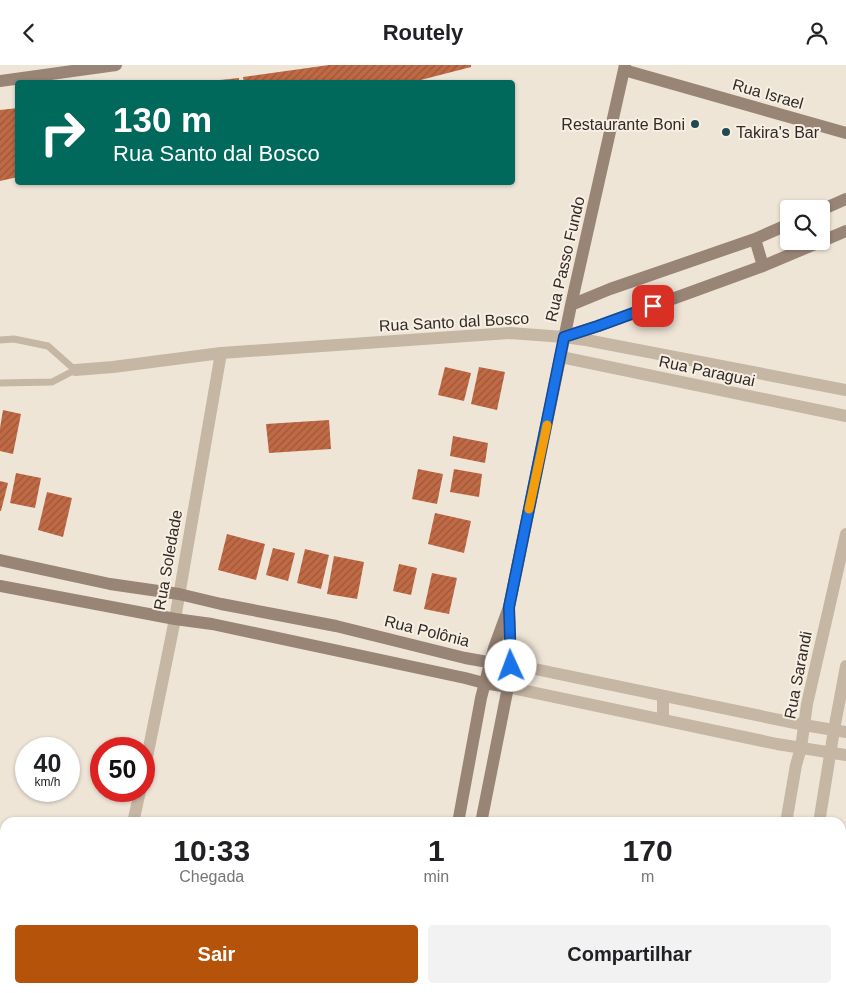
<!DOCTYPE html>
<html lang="pt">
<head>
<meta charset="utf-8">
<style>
  :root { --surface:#fff; --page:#f2f2f2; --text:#202124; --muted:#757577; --accent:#b45309 }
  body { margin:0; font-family:Arial,sans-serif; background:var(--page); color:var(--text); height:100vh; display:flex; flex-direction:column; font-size:19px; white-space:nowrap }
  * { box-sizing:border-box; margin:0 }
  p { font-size:16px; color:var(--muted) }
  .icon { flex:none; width:28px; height:28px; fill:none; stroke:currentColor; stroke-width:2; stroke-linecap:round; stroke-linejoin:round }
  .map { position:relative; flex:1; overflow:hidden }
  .drawer { position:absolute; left:0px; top:752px; width:846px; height:176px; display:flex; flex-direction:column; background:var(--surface); border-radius:15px 15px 0 0; box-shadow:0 1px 4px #0004 }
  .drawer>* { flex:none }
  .hud { position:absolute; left:15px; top:15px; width:500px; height:105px; border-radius:5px; box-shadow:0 1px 4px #0004; background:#00695c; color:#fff; overflow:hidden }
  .tools { position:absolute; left:780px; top:135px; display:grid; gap:10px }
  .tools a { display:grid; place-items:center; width:50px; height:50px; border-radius:5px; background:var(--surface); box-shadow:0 1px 4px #0004; font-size:25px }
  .speed { position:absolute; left:15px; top:672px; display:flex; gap:10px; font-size:25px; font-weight:700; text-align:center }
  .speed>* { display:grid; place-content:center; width:65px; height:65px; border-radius:50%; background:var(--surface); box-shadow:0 1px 4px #0004; line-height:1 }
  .speed small { font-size:12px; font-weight:400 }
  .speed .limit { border:8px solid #d22; background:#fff; color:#111 }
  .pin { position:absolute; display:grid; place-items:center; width:42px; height:42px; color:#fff; margin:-21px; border-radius:10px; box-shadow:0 2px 8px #0006 }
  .me { position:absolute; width:55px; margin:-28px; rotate:358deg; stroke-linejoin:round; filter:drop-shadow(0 0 4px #0008) }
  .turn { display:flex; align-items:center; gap:18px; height:105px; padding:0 15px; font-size:22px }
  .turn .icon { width:65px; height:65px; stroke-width:2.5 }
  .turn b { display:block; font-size:35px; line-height:42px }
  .eta { display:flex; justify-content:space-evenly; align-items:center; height:85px; text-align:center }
  .eta b { font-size:30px; font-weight:800; line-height:35px }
  .cta { display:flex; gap:10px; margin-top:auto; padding:10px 15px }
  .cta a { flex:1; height:58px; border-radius:5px; background:var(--accent); color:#fff; font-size:20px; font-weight:800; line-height:58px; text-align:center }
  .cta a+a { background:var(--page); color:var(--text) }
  header { display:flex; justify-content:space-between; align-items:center; height:65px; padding:0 15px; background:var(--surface); font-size:22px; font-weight:800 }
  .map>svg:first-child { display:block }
  .building { fill:url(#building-hatch) }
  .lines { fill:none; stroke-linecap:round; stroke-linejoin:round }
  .lane { stroke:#c6b6a4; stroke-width:7 }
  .street { stroke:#c6b6a4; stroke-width:12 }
  .secondary { stroke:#998576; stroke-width:12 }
  .route-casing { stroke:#114b97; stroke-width:12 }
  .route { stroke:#1a73e8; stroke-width:9 }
  .slow { stroke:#f59e0b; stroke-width:9 }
  .poi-dot { fill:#1e4b51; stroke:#f7efe3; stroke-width:2 }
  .labels { text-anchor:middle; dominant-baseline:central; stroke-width:4; stroke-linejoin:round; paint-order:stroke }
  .street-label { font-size:16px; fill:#322a25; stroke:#f7efe3 }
  .poi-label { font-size:16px; fill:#322a25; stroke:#f7efe3; text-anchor:end }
</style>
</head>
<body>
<header><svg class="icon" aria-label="back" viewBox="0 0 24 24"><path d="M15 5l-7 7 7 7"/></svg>Routely<svg class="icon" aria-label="person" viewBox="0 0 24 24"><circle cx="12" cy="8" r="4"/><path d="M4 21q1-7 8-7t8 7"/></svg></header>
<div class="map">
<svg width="846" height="928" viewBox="0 0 846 928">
  <defs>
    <pattern id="building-hatch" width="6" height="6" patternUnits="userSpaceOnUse" patternTransform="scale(1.25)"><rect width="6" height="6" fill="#bf6a45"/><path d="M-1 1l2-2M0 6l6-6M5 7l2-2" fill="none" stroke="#9c5739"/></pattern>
  </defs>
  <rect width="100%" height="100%" fill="#efe5d7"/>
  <path class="building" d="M329,0H471V2L409,18H244L243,12Z
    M239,13V18H211V16Z
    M18,43V112L0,116V45Z
    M445,302L471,308L464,336L438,330Z
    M479,302L505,307L497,345L471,339Z
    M3,345L21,349L13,389L0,386V363Z
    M329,355L331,384L269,388L266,359Z
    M453,371L488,378L485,398L450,391Z
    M418,404L443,409L437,439L412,434Z
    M454,404L482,409L479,432L450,427Z
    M16,408L41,413L35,443L10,438Z
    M0,416L8,418L1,446H0Z
    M47,427L72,433L63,472L38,465Z
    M435,448L471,456L464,488L428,479Z
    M227,469L265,479L256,515L218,505Z
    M273,483L295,488L288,516L266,510Z
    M305,484L329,490L321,524L297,518Z
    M334,491L364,497L357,534L327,529Z
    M399,499L417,503L411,530L393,526Z
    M432,508L457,513L449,549L424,544Z"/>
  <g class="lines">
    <path class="lane" d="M0,275L14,274L48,281L75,305L52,317L0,318"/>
    <path class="street" d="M561,292L846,351
      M75,305L113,302L221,288L510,268L564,272L586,275L846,325
      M511,601L530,603L804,660L846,667
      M508,622L777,679L846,690
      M663,655V631
      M144,707L175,554L221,288
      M133,758L140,726
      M786,758L796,700L801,683L807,639L846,469
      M819,758L834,665L846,601
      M450,924L472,928
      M98,928L99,924
      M757,928L758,924
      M790,928L791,924"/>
    <path class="secondary" d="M624,5L846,68
      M0,16L116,0
      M821,145L846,134
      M755,174L763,201
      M571,240L610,224L755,174L789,159
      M564,272L598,261L763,201L846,166
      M0,495L110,519L179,529L221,539L336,561L465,593L511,601
      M0,521L175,554L212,559L465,613L484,618L508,622
      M458,758L481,633L494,583L509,542L571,240L625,0
      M481,758L508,622L511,601L509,549
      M0,833L5,834
      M0,858L5,859
      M337,924L359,928
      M427,928V924
      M449,928L450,924"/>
  </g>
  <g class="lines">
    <g class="route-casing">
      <path id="route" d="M511,601L509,542L564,272L598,261L653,241"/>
    </g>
    <use href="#route" class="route"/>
    <path class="slow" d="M529,444L547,360"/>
  </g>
  <g class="poi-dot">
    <circle cx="695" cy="59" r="5"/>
    <circle cx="726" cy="67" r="5"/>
  </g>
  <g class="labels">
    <g class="street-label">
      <text transform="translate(768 29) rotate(16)">Rua Israel</text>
      <text transform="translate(565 194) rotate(-77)">Rua Passo Fundo</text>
      <text transform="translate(454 257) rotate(-3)">Rua Santo dal Bosco</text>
      <text transform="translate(707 306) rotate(12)">Rua Paraguai</text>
      <text transform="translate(168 495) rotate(-80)">Rua Soledade</text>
      <text transform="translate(427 566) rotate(14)">Rua Polônia</text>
      <text transform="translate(798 610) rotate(-79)">Rua Sarandi</text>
    </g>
    <g class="poi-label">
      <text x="685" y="59">Restaurante Boni</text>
      <text x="736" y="67" text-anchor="start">Takira's Bar</text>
    </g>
  </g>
</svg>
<div class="tools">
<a><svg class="icon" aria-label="search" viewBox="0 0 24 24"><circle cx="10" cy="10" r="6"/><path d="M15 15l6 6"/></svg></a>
</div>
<div class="speed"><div>40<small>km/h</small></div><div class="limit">50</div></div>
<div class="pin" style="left:653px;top:241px;background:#d93025"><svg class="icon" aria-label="arrive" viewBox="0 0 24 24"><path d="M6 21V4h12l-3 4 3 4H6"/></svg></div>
<svg class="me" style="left:511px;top:601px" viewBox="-20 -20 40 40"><circle r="19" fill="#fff"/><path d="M0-13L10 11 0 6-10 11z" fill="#1a73e8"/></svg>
<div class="hud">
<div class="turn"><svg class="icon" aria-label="right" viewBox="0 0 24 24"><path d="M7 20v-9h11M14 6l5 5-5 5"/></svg><div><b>130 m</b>Rua Santo dal Bosco</div></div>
</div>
<section class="drawer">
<div class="eta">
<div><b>10:33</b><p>Chegada</p></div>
<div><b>1</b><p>min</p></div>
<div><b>170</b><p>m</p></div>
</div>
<div class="cta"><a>Sair</a><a>Compartilhar</a></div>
</section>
</div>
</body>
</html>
